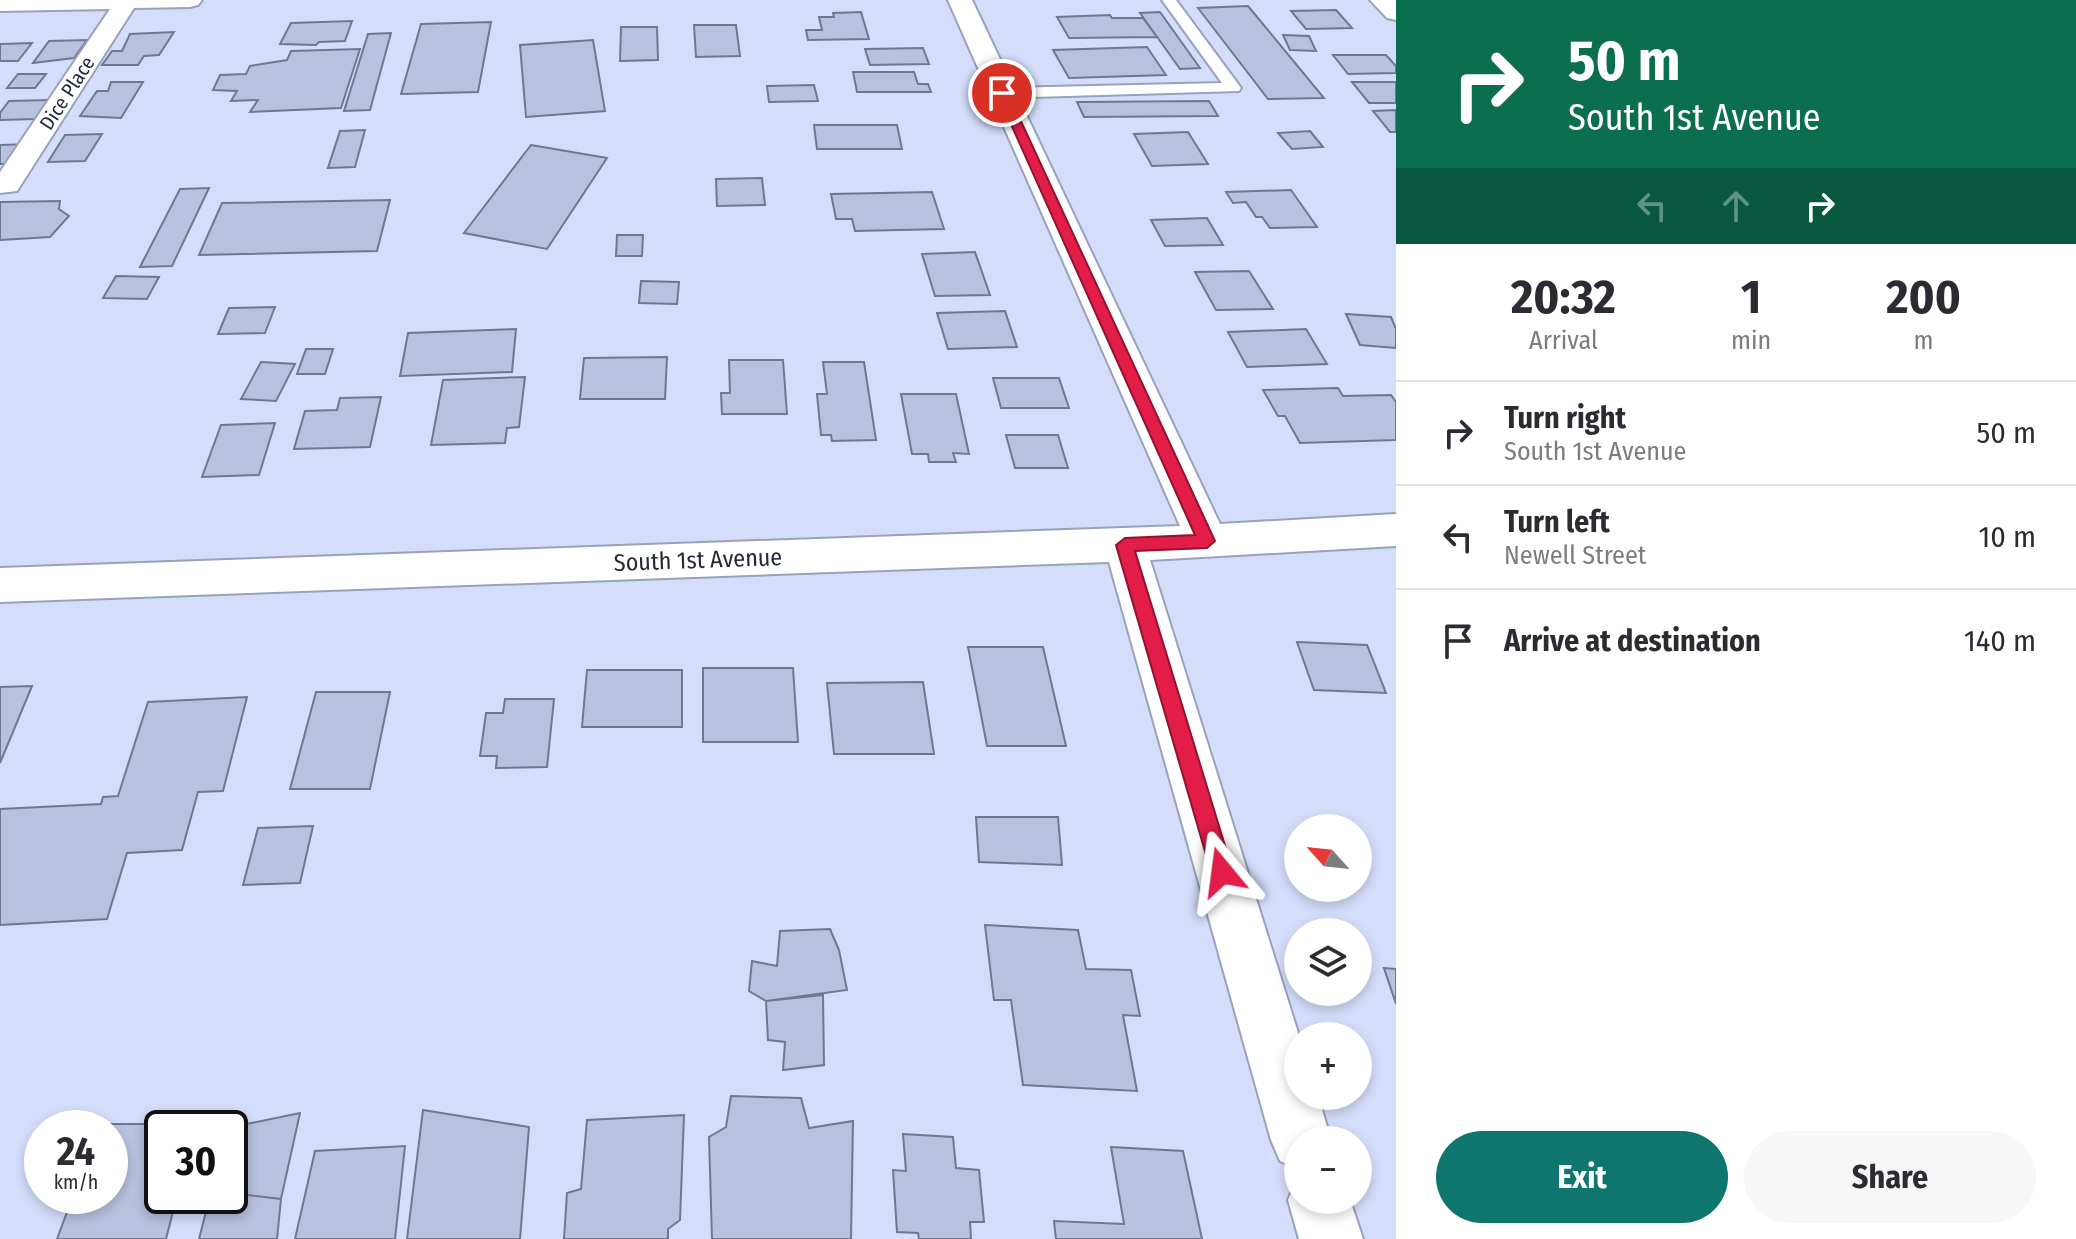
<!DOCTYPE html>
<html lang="en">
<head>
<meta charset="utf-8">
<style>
  :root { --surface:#fff; --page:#f7f7f7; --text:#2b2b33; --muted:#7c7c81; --line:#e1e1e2; --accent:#0f766e }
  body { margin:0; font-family:"Fira Sans Condensed",sans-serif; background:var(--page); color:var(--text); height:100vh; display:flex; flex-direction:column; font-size:30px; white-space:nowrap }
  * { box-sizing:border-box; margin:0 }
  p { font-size:26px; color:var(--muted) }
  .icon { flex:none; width:44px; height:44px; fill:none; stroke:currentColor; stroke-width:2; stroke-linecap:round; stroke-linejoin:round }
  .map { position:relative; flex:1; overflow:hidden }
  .panel { display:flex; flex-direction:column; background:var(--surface); width:680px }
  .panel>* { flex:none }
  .top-card { background:#0b6e4f; color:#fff; overflow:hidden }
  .needle { width:52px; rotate:297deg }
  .tools { position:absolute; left:1284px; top:814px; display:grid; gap:16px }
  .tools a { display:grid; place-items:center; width:88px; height:88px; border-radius:50%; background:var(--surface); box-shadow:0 4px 12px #0003; font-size:40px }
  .speed { position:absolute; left:24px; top:1110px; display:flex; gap:16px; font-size:40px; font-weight:700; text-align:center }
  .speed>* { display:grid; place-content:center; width:104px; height:104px; border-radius:50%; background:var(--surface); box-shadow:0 4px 12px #0003; line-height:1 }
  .speed small { font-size:20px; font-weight:400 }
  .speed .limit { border:4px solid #111; border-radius:12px; background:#fff; color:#111 }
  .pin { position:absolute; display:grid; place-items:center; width:68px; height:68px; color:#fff; margin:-34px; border:4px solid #fff; border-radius:50%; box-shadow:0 2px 8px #0007 }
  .me { position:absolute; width:88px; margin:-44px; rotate:344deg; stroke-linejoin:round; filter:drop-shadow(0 0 6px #0008) }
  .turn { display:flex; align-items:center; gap:28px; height:168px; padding:0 40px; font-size:36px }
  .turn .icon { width:104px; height:104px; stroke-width:2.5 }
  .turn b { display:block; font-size:56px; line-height:68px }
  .lanes { display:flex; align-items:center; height:76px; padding:0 40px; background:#0003; justify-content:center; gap:40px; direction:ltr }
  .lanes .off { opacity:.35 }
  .eta { display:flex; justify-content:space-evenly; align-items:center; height:136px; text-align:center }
  .eta b { font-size:48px; font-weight:700; line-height:56px }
  .action { display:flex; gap:16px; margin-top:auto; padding:16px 40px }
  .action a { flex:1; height:92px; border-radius:48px; background:var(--accent); color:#fff; font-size:32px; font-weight:700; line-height:92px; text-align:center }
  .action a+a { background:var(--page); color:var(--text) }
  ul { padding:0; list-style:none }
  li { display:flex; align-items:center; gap:24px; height:104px; padding:0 40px; border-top:2px solid var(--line) }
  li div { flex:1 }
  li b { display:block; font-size:30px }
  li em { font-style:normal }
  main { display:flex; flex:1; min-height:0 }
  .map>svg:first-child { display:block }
  .building { fill:#b8c1de; stroke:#6f7892; stroke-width:2 }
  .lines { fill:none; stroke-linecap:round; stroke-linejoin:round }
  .service-casing { stroke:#98a1bd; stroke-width:4 }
  .minor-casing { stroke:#98a1bd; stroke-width:4 }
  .service { fill:#fff; fill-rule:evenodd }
  .minor { fill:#fff; fill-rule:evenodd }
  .route { fill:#e11d48; stroke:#92132f; stroke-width:2 }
  .labels { text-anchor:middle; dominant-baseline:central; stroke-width:6; stroke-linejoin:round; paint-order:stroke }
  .far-street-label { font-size:20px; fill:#252934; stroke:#fff }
  .street-label { font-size:24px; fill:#252934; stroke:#fff }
</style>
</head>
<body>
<main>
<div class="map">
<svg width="1396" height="1239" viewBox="0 0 1396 1239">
  <rect width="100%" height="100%" fill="#d4defb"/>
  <path class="building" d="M1248,6L1324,98L1268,99L1198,8Z
    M1336,10L1352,28L1306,29L1291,11Z
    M861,12L869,39L808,40L806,30H822L819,17H834L833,13Z
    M1160,12L1200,68L1180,69L1140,13Z
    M1110,15L1112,18H1143L1157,37L1069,38L1057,17Z
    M352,21L345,41L319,42L316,45L280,44L291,23Z
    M491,22L478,92L401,94L421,24Z
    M694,25H736L740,56L696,57Z
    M621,27H657L658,60L620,61Z
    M174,32L159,55L144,56L138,65H102L112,51H122L130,34Z
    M391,33L370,110L344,111L368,34Z
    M1283,35L1309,36L1316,51L1290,50Z
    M87,40L74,58L33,63L49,41Z
    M593,40L605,111L526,117L520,45Z
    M32,43L18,61H0V44Z
    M1147,47L1166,75L1069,78L1053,50Z
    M923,48L929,64L870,65L865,49Z
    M360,49L341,108L250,112L258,100L231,101L237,91L213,90L220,75L246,74L250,66L287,60L291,51Z
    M1333,55H1386L1396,66V73L1348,74Z
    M853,72H914L918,84H928L931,92H857Z
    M18,74H46L35,88H7Z
    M111,82H143L121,118L80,116L97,91H108Z
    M1352,82H1396V103H1369Z
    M814,85L818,101L769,102L767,86Z
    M48,100L35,119L0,120V113L9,101Z
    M1209,101L1218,116L1084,117L1077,102Z
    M1396,110V132H1390L1373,111Z
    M814,125H897L902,149H817Z
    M365,130L355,167L328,168L340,131Z
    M1310,131L1323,147L1292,149L1278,133Z
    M1188,132L1208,164L1152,166L1134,134Z
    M102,134L85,161L48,162L65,135Z
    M30,144L17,164H0V145Z
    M531,145L607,158L547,249L464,233Z
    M762,178L765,205L717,206L716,179Z
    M209,188L172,266L140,267L180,189Z
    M1291,190L1317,227L1270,228L1262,217H1256L1246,202L1233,203L1226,192Z
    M932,192L944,229L855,231L852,219H836L831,194Z
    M390,200L377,251L199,255L222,203Z
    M60,201L59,209L69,216L50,237L0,240V202Z
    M1207,218L1223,245L1165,246L1151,220Z
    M617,235H643L642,256H616Z
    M975,252L990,295L935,296L922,254Z
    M1249,271L1273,309L1216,310L1195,272Z
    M116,276L159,277L147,299L103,298Z
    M641,281L679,282L677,304L639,303Z
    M275,307L265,333L218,334L229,308Z
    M1005,311L1017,347L948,349L937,313Z
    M1346,314L1391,317L1396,329V348L1360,345Z
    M516,329L512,372L400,376L408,333Z
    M1306,329L1327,364L1247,367L1228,332Z
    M306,349H333L325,374H297Z
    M667,357L665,399H580L584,358Z
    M729,360H783L787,414H722L721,393H730Z
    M261,362L295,364L276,401L241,399Z
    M823,362H864L876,440L832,441L831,435H821L817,394H827Z
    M525,377L519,427L507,428L505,443L431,445L443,380Z
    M993,378H1059L1069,408H1001Z
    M1338,388L1343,396L1391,395L1396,402V440L1300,443L1285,416H1278L1263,390Z
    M901,394H956L969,454L953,453L956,462H929L928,454H912Z
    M381,397L370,447L294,449L305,411L337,410L340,398Z
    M275,423L259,475L202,477L221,425Z
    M1006,435H1058L1068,468H1015Z
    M1297,642L1367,645L1386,693L1314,690Z
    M968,647H1043L1066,746H987Z
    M703,668H793L798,742H703Z
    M587,670H682V727H582Z
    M923,682L934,754H834L827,683Z
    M32,686L0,763V687Z
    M316,692H390L370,789H290Z
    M247,697L223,791L198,792L182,850L127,853L107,919L0,925V809L101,804L103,797L118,796L148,702Z
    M505,699H554L547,767L496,768L497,756H480L486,713H503Z
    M976,817H1058L1062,865L979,862Z
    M313,826L300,883L243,885L258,828Z
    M985,925L1078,930L1086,969L1131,970L1140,1016L1123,1015L1137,1091L1023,1085L1011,1000H994Z
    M830,929L839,950L847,990L766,1001L749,991L752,961L777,966L780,931Z
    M1384,968L1396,969V1004Z
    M823,995L824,1065L783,1070L785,1042L768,1040L766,1001Z
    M731,1096L801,1098L809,1128L853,1121L851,1239H712L709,1137L726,1127Z
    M423,1110L529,1127L520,1239H407Z
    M300,1113L281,1199L230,1193V1128H227Z
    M684,1115L680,1220L668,1229V1239H564L567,1193L581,1189L587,1120Z
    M99,1124H171L170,1128H162V1196H177L166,1239H57L73,1196H110V1128H97Z
    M903,1134L953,1137L956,1168L979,1170L984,1222H970L971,1239H919L918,1233L897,1232L893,1170L906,1171Z
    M405,1146L395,1239H295L315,1151Z
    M1111,1147L1183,1151L1202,1239H1056L1054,1221L1124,1224Z
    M230,1193L281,1199L277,1239H199L210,1196H230Z"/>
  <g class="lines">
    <g class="service-casing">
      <path id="service" d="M1162,0H1176L1241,88L1239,91L1002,98L994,93L1002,88L1222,83Z"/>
    </g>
    <g class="minor-casing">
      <path id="minor" d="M0,0H202L198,5L190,7L134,8L17,191L0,193V172L110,9L0,11Z
        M948,0H972L1220,524L1396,514V546L1150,560L1299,1036L1298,1096H1318L1331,1140H1298V1169L1280,1161L1271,1140L1109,562L0,602V568L1180,526Z
        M1370,0H1396V20L1387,18Z
        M1298,1177V1200H1350L1363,1239H1299L1288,1200Z"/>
    </g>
    <use href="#service" class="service"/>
    <use href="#minor" class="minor"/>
  </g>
  <path class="route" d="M998,90L1008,93L1215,541L1207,548L1135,551L1233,872L1229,880L1222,883L1214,880L1211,872L1116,545L1125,538L1195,535L997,93Z"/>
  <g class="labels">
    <g class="far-street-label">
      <text transform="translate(67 93) rotate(-57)">Dice Place</text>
    </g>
    <g class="street-label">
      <text transform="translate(698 560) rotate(-2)">South 1st Avenue</text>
    </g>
  </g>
</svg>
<div class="tools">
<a><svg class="needle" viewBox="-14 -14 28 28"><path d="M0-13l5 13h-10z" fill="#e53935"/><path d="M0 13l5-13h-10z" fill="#7c7c81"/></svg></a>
<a><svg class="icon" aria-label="layers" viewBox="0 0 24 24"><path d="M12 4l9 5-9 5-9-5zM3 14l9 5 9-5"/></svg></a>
<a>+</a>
<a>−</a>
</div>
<div class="speed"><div>24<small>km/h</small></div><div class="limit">30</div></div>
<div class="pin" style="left:1002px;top:93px;background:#d93025"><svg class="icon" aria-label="arrive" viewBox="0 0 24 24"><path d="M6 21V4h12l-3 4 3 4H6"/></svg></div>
<svg class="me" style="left:1222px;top:872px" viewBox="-20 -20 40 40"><path d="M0-17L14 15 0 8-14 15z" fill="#e11d48" stroke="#fff" stroke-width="4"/></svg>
</div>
<section class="panel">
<div class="top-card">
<div class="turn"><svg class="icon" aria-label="right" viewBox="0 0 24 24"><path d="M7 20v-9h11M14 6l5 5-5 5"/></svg><div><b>50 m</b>South 1st Avenue</div></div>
<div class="lanes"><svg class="icon off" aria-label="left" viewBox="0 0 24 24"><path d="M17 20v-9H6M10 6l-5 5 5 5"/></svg><svg class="icon off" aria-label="ahead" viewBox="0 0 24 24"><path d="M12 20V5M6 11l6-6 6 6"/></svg><svg class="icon" aria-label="right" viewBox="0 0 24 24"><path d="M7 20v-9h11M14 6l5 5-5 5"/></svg></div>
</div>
<div class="eta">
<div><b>20:32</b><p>Arrival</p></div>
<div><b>1</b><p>min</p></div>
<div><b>200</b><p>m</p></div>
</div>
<ul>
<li><svg class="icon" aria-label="right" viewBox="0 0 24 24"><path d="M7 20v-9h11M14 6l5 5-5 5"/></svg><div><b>Turn right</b><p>South 1st Avenue</p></div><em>50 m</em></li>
<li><svg class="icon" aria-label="left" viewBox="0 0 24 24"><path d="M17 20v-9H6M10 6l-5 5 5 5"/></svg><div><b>Turn left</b><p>Newell Street</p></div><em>10 m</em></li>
<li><svg class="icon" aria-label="arrive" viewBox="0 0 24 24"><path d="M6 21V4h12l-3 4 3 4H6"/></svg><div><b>Arrive at destination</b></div><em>140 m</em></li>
</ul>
<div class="action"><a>Exit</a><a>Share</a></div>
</section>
</main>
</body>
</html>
